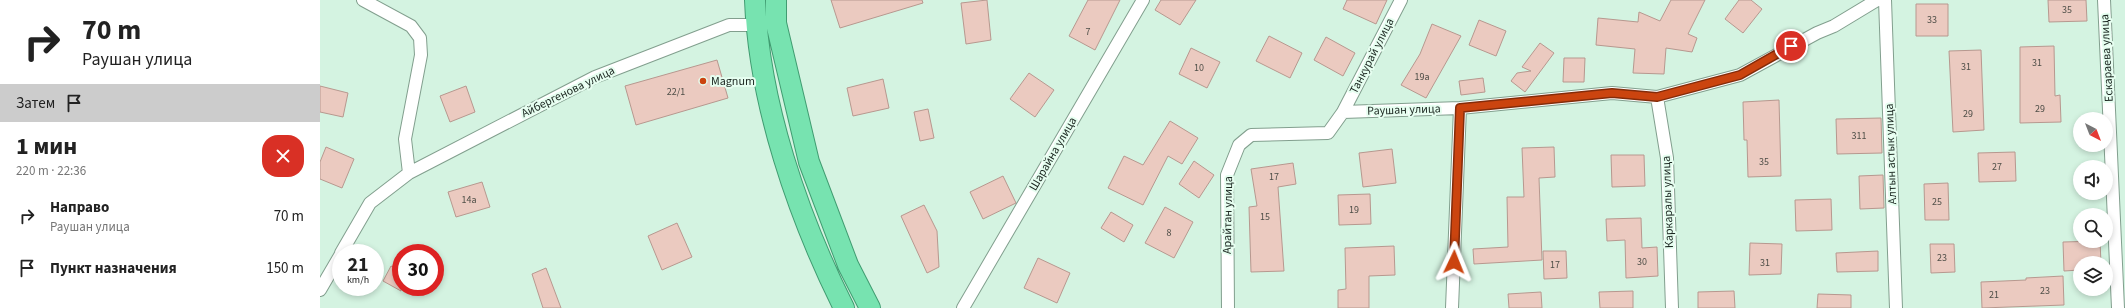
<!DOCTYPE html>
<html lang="ru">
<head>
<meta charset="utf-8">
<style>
  :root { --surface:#fff; --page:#f6f6f6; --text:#222; --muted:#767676 }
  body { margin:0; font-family:"Source Sans 3",sans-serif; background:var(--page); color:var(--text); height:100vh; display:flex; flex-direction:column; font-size:15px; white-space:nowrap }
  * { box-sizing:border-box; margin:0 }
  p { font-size:13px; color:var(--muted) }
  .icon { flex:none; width:22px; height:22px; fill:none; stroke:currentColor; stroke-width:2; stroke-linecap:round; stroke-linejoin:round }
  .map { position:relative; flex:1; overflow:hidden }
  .side { display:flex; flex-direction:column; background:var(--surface); width:320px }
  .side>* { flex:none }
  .banner { background:#fff; color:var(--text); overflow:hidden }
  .needle { width:26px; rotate:138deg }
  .controls { position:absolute; left:1753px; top:112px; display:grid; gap:8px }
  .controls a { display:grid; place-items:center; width:40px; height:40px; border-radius:50%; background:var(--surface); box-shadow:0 2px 6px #0003; font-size:20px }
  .speed { position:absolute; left:12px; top:244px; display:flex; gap:8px; font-size:20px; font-weight:700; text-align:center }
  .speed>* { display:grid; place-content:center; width:52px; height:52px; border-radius:50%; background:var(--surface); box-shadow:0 2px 6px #0003; line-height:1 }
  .speed small { font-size:10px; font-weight:400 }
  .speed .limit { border:6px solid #d22; background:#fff; color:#111 }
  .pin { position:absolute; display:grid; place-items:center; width:34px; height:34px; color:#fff; margin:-17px; border:2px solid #fff; border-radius:50%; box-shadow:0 1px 4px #0007 }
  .me { position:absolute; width:44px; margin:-22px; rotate:2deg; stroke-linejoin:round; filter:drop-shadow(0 0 3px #0008) }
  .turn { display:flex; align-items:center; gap:14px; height:84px; padding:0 16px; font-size:18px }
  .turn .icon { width:52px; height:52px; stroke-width:2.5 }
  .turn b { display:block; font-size:28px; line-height:34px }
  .then { display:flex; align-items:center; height:38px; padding:0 16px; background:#0003; gap:8px; font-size:15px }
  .round { display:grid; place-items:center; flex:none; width:42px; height:42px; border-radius:16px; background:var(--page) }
  .headline { display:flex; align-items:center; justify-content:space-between; height:68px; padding:0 16px }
  h1 { font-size:24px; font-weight:700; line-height:30px }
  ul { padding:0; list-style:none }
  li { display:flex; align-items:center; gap:12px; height:52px; padding:0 16px }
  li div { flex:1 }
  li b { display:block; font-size:15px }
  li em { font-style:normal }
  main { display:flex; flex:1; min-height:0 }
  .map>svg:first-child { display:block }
  .building { fill:#ebcac0; stroke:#b7988f }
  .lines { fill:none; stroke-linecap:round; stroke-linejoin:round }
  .minor-casing { stroke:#829f8e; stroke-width:14 }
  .trunk-casing { stroke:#409c71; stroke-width:22 }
  .minor { stroke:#fff; stroke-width:12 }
  .trunk { stroke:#77e3b0; stroke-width:20 }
  .route-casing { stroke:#842c0a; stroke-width:10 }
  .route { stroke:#cb440f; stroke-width:7 }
  .poi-dot { fill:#cb440f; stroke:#e6fef0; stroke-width:1.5 }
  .labels { text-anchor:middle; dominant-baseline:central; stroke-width:4; stroke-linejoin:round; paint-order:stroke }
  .number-label { font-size:10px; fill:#4e4e47 }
  .street-label { font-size:12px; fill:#1a251f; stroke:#e6fef0 }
  .poi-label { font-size:12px; fill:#1a251f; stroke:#e6fef0; text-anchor:start }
</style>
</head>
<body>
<main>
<section class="side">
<div class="banner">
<div class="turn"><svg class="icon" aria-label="right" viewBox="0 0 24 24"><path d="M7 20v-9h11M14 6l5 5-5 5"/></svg><div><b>70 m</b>Раушан улица</div></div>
<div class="then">Затем<svg class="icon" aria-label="arrive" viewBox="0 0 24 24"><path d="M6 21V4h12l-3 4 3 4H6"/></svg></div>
</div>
<div class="headline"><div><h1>1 мин</h1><p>220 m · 22:36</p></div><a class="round" style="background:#d93025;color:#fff"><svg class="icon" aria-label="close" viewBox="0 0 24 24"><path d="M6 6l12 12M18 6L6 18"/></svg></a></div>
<ul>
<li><svg class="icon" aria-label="right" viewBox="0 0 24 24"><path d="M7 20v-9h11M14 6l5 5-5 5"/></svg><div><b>Направо</b><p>Раушан улица</p></div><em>70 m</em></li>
<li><svg class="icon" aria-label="arrive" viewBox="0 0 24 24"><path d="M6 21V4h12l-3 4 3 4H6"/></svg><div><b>Пункт назначения</b></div><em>150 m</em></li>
</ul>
</section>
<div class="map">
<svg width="1805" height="308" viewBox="0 0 1805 308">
  <rect width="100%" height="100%" fill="#d4f3e1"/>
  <path class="building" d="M511,0H602L603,3L520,28Z
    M667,0L671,40L646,44L641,3Z
    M768,0H800L775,50L749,36Z
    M841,0H876L860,25L835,10Z
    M1027,0H1067L1056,24L1023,9Z
    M1351,0H1385L1368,34L1377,38L1372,52L1346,48L1344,74L1313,73L1315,49L1276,45L1278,18L1318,22L1319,12L1340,21Z
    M1419,0H1431L1442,9L1423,33L1405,19Z
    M1728,0H1766L1767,21L1729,22Z
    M1596,4H1628V36H1596Z
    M1159,20L1186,31L1176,56L1149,45Z
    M1112,24L1141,36L1106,98L1081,85L1100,54Z
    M949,36L982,53L970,78L936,61Z
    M1006,37L1035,53L1023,76L994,60Z
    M1220,43L1234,53L1205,92L1191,81L1197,73L1211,71L1202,67Z
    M1734,46L1735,96L1740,95L1741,122L1700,123V47Z
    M871,48L900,62L887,88L859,74Z
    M1661,50L1664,130L1633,132L1629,51Z
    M1244,58H1265L1264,82H1243Z
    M397,60L408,98L316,125L305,86Z
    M709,73L734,90L715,117L690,99Z
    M1163,78L1165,92L1141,95L1139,81Z
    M563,79L569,108L533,116L527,88Z
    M0,86L28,93L23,117L0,112Z
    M146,86L155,112L130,122L120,96Z
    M1459,100L1461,176L1428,177L1427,140H1424L1423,102Z
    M608,109L614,138L600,141L594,112Z
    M1561,118L1562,153L1517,154L1516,119Z
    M850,121L878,138L862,164L848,156L823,205L788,188L804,156L823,165Z
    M6,147L34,159L22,188L0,179V162Z
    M1234,147L1235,177L1219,178L1222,260L1154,264L1153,249L1188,247L1187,197H1204L1202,148Z
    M1072,149L1076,183L1043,187L1039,153Z
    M1695,152L1696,181L1659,182L1658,153Z
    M1291,155H1324L1325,186L1292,187Z
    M874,161L894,175L879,198L859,184Z
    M973,163L976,184L958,187L964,271L931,272L929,207L937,206L931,169Z
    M1563,175L1564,208L1540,209L1539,176Z
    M683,176L696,203L663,219L650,192Z
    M162,182L170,207L136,217L128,192Z
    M1628,183L1629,220H1605L1604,184Z
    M1050,194L1051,224L1019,225L1018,195Z
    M1511,199L1512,230L1476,231L1475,200Z
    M604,205L617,231L619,267L607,273L581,216Z
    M845,207L873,222L854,258L825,243Z
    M791,212L813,225L804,242L781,228Z
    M1321,218L1322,248L1337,247L1338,276L1306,278L1305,240L1287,241L1286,219Z
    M357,223L372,257L342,270L328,236Z
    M1780,241L1781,263H1760V270L1744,271L1743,242Z
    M1430,243L1462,244L1461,274L1429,275Z
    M1610,244H1634L1635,272L1611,273Z
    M1074,246L1075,275L1049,276V308H1018V290L1026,289L1025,248Z
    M1223,251H1246L1247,278L1224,279Z
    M1558,251V271L1517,272L1516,253Z
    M718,258L750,273L737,303L704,288Z
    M71,266L81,271V291L63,281Z
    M226,268L241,308H223L212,274Z
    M1743,276L1744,305L1662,308L1661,282L1706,280V278Z
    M1313,291V308H1280L1279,292Z
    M1414,291L1415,308H1378V292Z
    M1221,292L1222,308H1189L1188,294Z
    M1498,294L1531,295V308H1497Z"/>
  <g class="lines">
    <g class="minor-casing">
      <path id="minor" d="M1565,0L1576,308
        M1784,0L1798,308
        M1337,97L1347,158L1352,308
        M1023,112L1081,0
        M89,173L275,77L409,25H436
        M21,253L50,203L89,173L85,139L101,55L100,38L91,26L43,0
        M0,290L21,254
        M643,308L823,0
        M908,308L907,175L919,145L931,135L1008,133L1023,112L1140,108L1292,93L1337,97L1420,75L1497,33L1514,26L1557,0
        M1132,308L1140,108"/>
    </g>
    <g class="trunk-casing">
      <path id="trunk" d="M435,0C439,103 478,216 524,308
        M456,0V23L489,162L528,265L550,308"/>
    </g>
    <use href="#minor" class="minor"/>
    <use href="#trunk" class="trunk"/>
  </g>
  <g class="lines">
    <g class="route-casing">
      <path id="route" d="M1134,262L1140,108L1292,93L1337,97L1420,75L1471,46"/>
    </g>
    <use href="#route" class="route"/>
  </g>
  <circle class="poi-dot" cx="383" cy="81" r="4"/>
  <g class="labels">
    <g class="number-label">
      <text x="1747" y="10">35</text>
      <text x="1612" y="20">33</text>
      <text x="768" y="32">7</text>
      <text x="1717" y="63">31</text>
      <text x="1646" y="67">31</text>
      <text x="879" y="68">10</text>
      <text x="1102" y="77">19а</text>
      <text x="356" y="92">22/1</text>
      <text x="1720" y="109">29</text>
      <text x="1648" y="114">29</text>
      <text x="1539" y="136">311</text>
      <text x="1444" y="162">35</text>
      <text x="1677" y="167">27</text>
      <text x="954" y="177">17</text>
      <text x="149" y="200">14а</text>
      <text x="1617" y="202">25</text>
      <text x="1034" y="210">19</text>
      <text x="945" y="217">15</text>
      <text x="849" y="233">8</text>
      <text x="1622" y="258">23</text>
      <text x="1322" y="262">30</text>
      <text x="1445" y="263">31</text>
      <text x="1235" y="265">17</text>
      <text x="1725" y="291">23</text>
      <text x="1674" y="295">21</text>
    </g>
    <g class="street-label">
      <text transform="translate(1052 56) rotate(-63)">Танкурай улица</text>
      <text transform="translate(1787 58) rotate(-93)">Ескараева улица</text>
      <text transform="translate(248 92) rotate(-26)">Айбергенова улица</text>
      <text transform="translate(1084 110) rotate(-2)">Раушан улица</text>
      <text transform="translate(733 154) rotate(-60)">Шарайна улица</text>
      <text transform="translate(1571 154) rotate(-92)">Алтын астык улица</text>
      <text transform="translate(1348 202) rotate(-92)">Каркаралы улица</text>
      <text transform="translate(908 215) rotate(-89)">Арайтан улица</text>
    </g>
    <g class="poi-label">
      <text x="391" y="81">Magnum</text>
    </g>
  </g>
</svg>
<div class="controls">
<a><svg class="needle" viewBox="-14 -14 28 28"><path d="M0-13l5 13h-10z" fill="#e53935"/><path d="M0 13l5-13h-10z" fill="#767676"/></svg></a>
<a><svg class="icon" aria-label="sound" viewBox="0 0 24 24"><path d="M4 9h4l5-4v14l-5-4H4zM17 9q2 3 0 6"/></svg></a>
<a><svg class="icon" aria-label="search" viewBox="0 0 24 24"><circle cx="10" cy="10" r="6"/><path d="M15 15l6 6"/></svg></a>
<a><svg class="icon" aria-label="layers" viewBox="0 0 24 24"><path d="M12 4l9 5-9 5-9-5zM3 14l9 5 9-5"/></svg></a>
</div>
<div class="speed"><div>21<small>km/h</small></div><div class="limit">30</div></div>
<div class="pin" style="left:1471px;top:46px;background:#d93025"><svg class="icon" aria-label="arrive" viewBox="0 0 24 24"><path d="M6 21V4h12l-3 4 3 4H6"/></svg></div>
<svg class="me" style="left:1134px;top:262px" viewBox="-20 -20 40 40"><path d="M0-17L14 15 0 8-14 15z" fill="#cb440f" stroke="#fff" stroke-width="4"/></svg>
</div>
</main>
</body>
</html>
